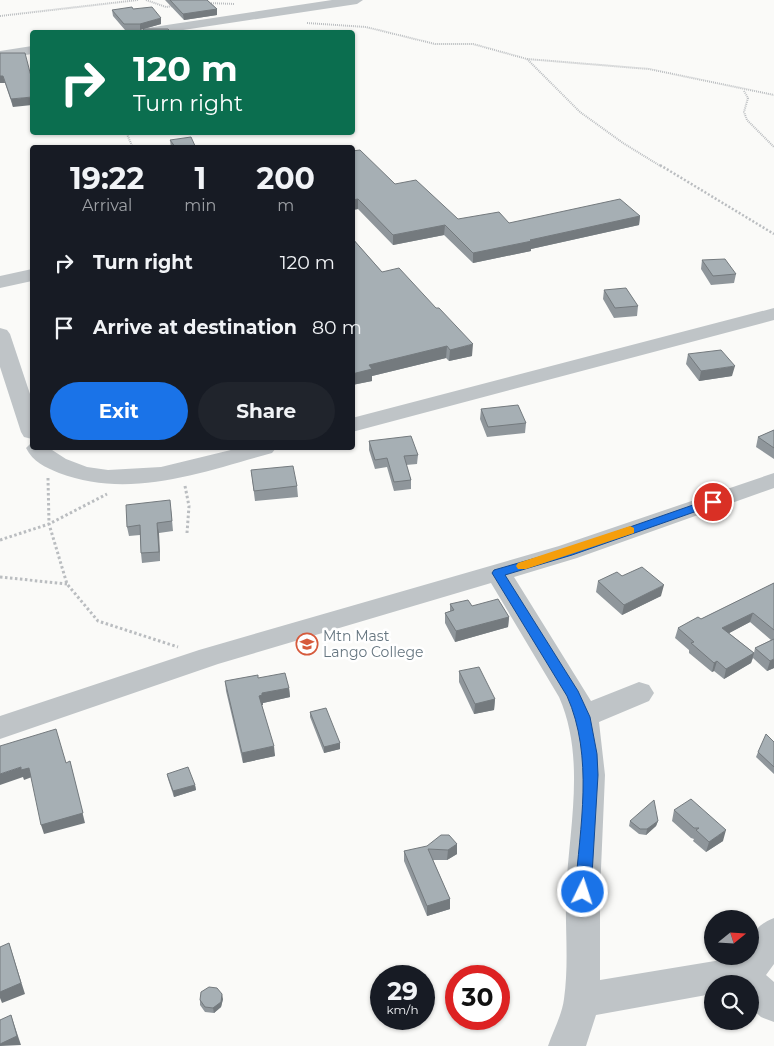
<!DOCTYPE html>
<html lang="en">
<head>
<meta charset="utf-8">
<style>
  :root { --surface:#171b24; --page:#20242c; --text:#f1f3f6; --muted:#9ea1a6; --accent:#1a73e8 }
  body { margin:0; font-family:Montserrat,sans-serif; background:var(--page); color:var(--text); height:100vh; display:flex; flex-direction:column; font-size:19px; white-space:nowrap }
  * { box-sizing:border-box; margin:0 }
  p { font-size:16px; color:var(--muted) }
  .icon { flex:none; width:28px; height:28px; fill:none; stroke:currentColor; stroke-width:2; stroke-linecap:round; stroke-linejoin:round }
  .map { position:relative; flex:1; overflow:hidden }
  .panel { position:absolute; left:30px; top:145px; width:325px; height:305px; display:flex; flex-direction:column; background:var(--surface); border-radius:5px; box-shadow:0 1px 4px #0004 }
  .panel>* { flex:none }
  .guide { position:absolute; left:30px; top:30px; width:325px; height:105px; border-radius:5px; box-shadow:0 1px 4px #0004; background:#0b6e4f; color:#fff; overflow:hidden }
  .needle { width:32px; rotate:72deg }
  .controls { position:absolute; left:704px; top:910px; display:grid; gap:10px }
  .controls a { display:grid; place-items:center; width:55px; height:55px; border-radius:50%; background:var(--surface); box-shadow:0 1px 4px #0004; font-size:25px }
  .speed { position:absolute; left:370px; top:965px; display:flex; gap:10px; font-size:25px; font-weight:700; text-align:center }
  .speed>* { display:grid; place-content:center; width:65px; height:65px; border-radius:50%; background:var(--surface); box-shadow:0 1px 4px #0004; line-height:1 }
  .speed small { font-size:12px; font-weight:400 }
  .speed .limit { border:8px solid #d22; background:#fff; color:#111 }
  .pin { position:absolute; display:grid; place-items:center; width:42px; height:42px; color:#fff; margin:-21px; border:2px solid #fff; border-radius:50%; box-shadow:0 1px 5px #0007 }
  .me { position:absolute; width:55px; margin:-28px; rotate:4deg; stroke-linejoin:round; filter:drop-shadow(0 0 4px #0008) }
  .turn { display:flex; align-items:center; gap:18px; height:105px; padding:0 20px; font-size:22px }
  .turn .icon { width:65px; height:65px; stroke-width:2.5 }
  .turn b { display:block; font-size:35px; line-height:42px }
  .eta { display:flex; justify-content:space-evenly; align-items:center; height:85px; text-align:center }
  .eta b { font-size:30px; font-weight:700; line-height:35px }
  .action { display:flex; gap:10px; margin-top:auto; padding:10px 20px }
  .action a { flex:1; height:58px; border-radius:30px; background:var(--accent); color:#fff; font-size:20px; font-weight:700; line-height:58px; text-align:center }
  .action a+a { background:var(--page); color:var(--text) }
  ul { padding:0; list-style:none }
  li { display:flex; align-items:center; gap:15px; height:65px; padding:0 20px }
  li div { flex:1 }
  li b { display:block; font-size:19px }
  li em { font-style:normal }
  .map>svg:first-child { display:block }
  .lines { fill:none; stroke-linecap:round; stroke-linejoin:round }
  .path-far2 { stroke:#babdc0; stroke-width:2; stroke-dasharray:1 1; stroke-linecap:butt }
  .path-far1 { stroke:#babdc0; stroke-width:2.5; stroke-dasharray:2 2; stroke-linecap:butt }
  .path { stroke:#babdc0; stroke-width:3; stroke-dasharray:2.5 2.5; stroke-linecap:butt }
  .minor { fill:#bfc4c7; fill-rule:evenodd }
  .wall { fill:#8f969b; fill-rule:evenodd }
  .shaded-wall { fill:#747a7e }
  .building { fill:#a6afb4; stroke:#747a7e }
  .route { fill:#1a73e8; stroke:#114b97 }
  .slow { fill:#f59e0b }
  .labels { text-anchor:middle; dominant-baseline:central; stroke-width:5; stroke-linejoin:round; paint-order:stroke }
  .poi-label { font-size:14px; fill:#667680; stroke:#fff; text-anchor:start }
</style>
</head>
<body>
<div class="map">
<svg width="774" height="1046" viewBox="0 0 774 1046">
  <rect width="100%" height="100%" fill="#fafaf8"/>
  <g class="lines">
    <path class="path-far2" d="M146,0L166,7L173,6
      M207,3L235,4
      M0,16L138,0
      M307,23L366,27L435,44H473L527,59L649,69L774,95
      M527,59L580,112L623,143L662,167
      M744,91L748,98L744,112L747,120L774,147
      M126,132L133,148"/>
    <path class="path-far1" d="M660,165L774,234"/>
    <path class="path" d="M48,478L49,524L67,584L98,621L178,647
      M185,486L189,506L187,533
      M0,540L49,524L107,494
      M0,577L67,584"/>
    <path class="minor" d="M332,0H363L357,4L170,32H140L147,28Z
      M32,46V54L0,59V51Z
      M32,269V281L0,288V276Z
      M774,308V320L352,432V418Z
      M0,328L7,330L10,334L32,400V439L24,437L21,432L0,367Z
      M32,442V448H49L66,459L87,467L108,470L161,467L239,448H276L272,453C203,472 130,500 59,473C45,467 33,462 26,448Z
      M774,473V488L577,558L514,577L591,701L639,682L649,685L654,693L649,701L599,722L605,775L600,892V980L721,960L735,961L738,956H750C750,936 754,926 774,918V964L766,975L774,982V1022L761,1017L750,1007V984H712V994L596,1015L586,1046H548C553,1031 562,1015 564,999C569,964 565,927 566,893C569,828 586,758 559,697L491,583L218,664L0,739V716L199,650L559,546Z"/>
  </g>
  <path class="wall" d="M165,0H207L217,9V15L184,20Z
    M133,9L161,24L140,30H125L113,16L112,10Z
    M0,53H25L13,107L5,83H0Z
    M170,140L196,148H171Z
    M352,151L395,184L458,219L509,223L640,216L639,225L531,249V251L473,263L444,235L393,245L358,209L352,210Z
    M352,238L382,272L472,356L449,361L446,358L372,376V381L352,385Z
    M702,260L736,274L734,283L711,285L701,269Z
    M604,290L638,306L637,316L614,318L603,299Z
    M688,354L732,376L699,381L686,364Z
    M481,409L526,423L525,433L487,437L480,419Z
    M774,430V459L756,447L758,437Z
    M369,441L418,455L417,464L406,465L411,480V489L394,491L387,467L375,469L369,450Z
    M251,470L297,486L298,497L255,501Z
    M171,509L173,531L159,533L160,561L142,563L141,553L140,535L129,536L127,527Z
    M622,576L661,596L622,615L596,592L598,581Z
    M774,583V668L767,671L753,658L751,663L724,679L714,671L712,672L689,653V650L675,638L678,628L701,619ZM750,622L771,640L755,648L754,653L729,633Z
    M450,604L472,606L509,617L508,627L455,642L445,623V613L450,611Z
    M459,671L495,699L494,710L474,714L459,682Z
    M225,681L289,688L290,697L263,703V705H262L275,756L243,763L226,691Z
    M310,712L340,743V749L324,753L310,717Z
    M774,742V774L756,757L758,752Z
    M167,774L195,785L196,790L174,797L168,779Z
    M674,810L723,841L706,852L693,841L694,839L691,838L672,821Z
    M630,821H658L656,826L646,835L639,834L629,826Z
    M457,844V854L447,860H433L450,899V909L427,916L404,861V851Z
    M223,999L221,1007L214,1013L205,1012L200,1005V1000Z"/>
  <path class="shaded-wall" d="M217,9V15L184,20L183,14Z
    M161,18V24L140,30V24Z
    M0,76H3L5,83H0Z
    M32,97V105L13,107L11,99Z
    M358,199V209L352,210V200Z
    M640,216L639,225L531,249V251L473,263V253L530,240Z
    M445,225L444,235L393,245V235Z
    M473,344L472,356L449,361L450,350Z
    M447,346L446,358L372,376V381L352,385V374L369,365Z
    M735,366L732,376L699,381L701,371Z
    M157,523L159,533L160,561L159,552Z
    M664,585L661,596L622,615L624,605Z
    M753,613L750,622L720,638L722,628Z
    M509,617L508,627L455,642L456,631Z
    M754,653L751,663L724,679L726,669Z
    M774,659V668L767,671L770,661Z
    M717,661L714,671L712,672L714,663Z
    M289,688L290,697L263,703V705H260L259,696L262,693Z
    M495,699L494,710L474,714L475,704Z
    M340,743V749L324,753V747Z
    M274,746L275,756L243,763L242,753Z
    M70,761L85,823L44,834L41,825Z
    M21,767L29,768L32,777L24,780L23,777L0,785V774Z
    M195,785L196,790L174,797L173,791Z
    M658,821L656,826L646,835L647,829Z
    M726,830L723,841L706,852L709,842Z
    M457,844V854L447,860L448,850Z
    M450,899V909L427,916V906Z
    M9,943L25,994L2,1003L0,998V992Z
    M222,994L223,999L221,1007L214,1013L213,1008Z
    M11,1015L21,1045L0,1046V1044Z"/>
  <path class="building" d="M170,0H207L217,9L183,14Z
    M132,7L133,9L152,7L161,18L140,24H124L112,10Z
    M143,29H168L171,32H145Z
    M0,53H25L32,80V97L11,99L3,76H0Z
    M191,137L196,148H176L170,140Z
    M360,150L395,184L416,180L458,219L499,212L509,223L620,199L640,216L530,240L532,241L473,253L445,225L393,235L358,199L352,200V151Z
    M352,238L382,272L399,268L436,308H439L473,344L450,350L447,346L369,365L372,369L352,374Z
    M725,259L736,274L713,276L702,260Z
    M626,288L638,306L615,308L604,290Z
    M721,350L735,366L701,371L688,354Z
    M518,405L526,423L488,427L481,409Z
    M774,430V448L758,437Z
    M411,436L418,455L404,456L411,480L394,482L387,458L375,460L369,441Z
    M293,466L297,486L254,491L251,470Z
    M170,500L172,521L157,523L159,552L141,553L140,525L127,527L126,505Z
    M642,567L664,585L624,605L598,581L617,572L622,576Z
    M774,583V630L753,613L722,628L754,653L726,669L717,661L714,663L691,643L694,642L678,628L698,617L701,619Z
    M498,599L509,617L456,631L445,613L454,610L450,604L468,600L472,606Z
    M774,639V659L770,661L755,648Z
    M479,667L495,699L475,704L459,671Z
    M285,673L289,688L262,693V695L259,696L274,746L242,753L225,681L258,675V678Z
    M326,708L340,743L324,747L310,712Z
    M56,729L66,763L70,761L83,813L41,825L29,768L21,770V767L0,774V746Z
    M766,734L774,742V767L758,752Z
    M188,767L195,785L173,791L167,774Z
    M691,799L726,830L709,842L696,830L699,828H694L674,810Z
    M654,800L658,821L647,829H640L630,821Z
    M441,835H449L457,844L448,850L428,849L450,899L427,906L404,851L427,846Z
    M9,943L21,983L0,992V947Z
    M209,987L217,988L222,994L221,1002L213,1008L205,1007L200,1000L201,992Z
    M11,1015L17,1036L0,1044V1020Z"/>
  <path class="route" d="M713,498L717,499V504L572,555L505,575L578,691L590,717L597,754L598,775L591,892L589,896L583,898L578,896L575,892C580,826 594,757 567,696L492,573L494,570L564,550Z"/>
  <path class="slow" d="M630,526L634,528V533L526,569H518L516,566L518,563Z"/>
  <defs>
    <g id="school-ring" transform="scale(1.125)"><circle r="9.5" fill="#fff" stroke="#d65a3c" stroke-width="1.5"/><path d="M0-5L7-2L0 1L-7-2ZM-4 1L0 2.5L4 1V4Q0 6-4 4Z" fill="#d65a3c"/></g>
  </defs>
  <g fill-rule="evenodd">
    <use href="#school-ring" x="307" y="644"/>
  </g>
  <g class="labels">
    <g class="poi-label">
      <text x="323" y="636">Mtn Mast<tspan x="323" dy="16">Lango College</tspan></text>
    </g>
  </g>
</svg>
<div class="controls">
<a><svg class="needle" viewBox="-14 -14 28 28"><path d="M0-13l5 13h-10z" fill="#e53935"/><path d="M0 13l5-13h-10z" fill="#9ea1a6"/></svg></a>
<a><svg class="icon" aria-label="search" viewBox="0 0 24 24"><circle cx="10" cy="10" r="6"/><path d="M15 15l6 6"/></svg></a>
</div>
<div class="speed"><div>29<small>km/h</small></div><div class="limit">30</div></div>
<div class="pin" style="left:713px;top:502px;background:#d93025"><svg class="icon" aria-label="arrive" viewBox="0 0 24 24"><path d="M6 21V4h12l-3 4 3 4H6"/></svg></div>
<svg class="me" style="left:583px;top:892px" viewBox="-20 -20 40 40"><circle r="17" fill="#1a73e8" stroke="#fff" stroke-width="3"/><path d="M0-11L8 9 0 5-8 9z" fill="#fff"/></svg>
<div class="guide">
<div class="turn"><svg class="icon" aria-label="right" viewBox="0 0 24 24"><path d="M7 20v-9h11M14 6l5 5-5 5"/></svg><div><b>120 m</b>Turn right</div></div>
</div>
<section class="panel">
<div class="eta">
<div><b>19:22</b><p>Arrival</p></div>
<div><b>1</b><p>min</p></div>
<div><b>200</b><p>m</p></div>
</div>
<ul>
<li><svg class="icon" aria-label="right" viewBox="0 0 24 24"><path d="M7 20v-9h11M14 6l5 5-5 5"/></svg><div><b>Turn right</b></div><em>120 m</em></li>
<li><svg class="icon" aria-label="arrive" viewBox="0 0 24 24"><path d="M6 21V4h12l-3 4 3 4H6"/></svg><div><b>Arrive at destination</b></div><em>80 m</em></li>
</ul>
<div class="action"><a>Exit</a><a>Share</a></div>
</section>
</div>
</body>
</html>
